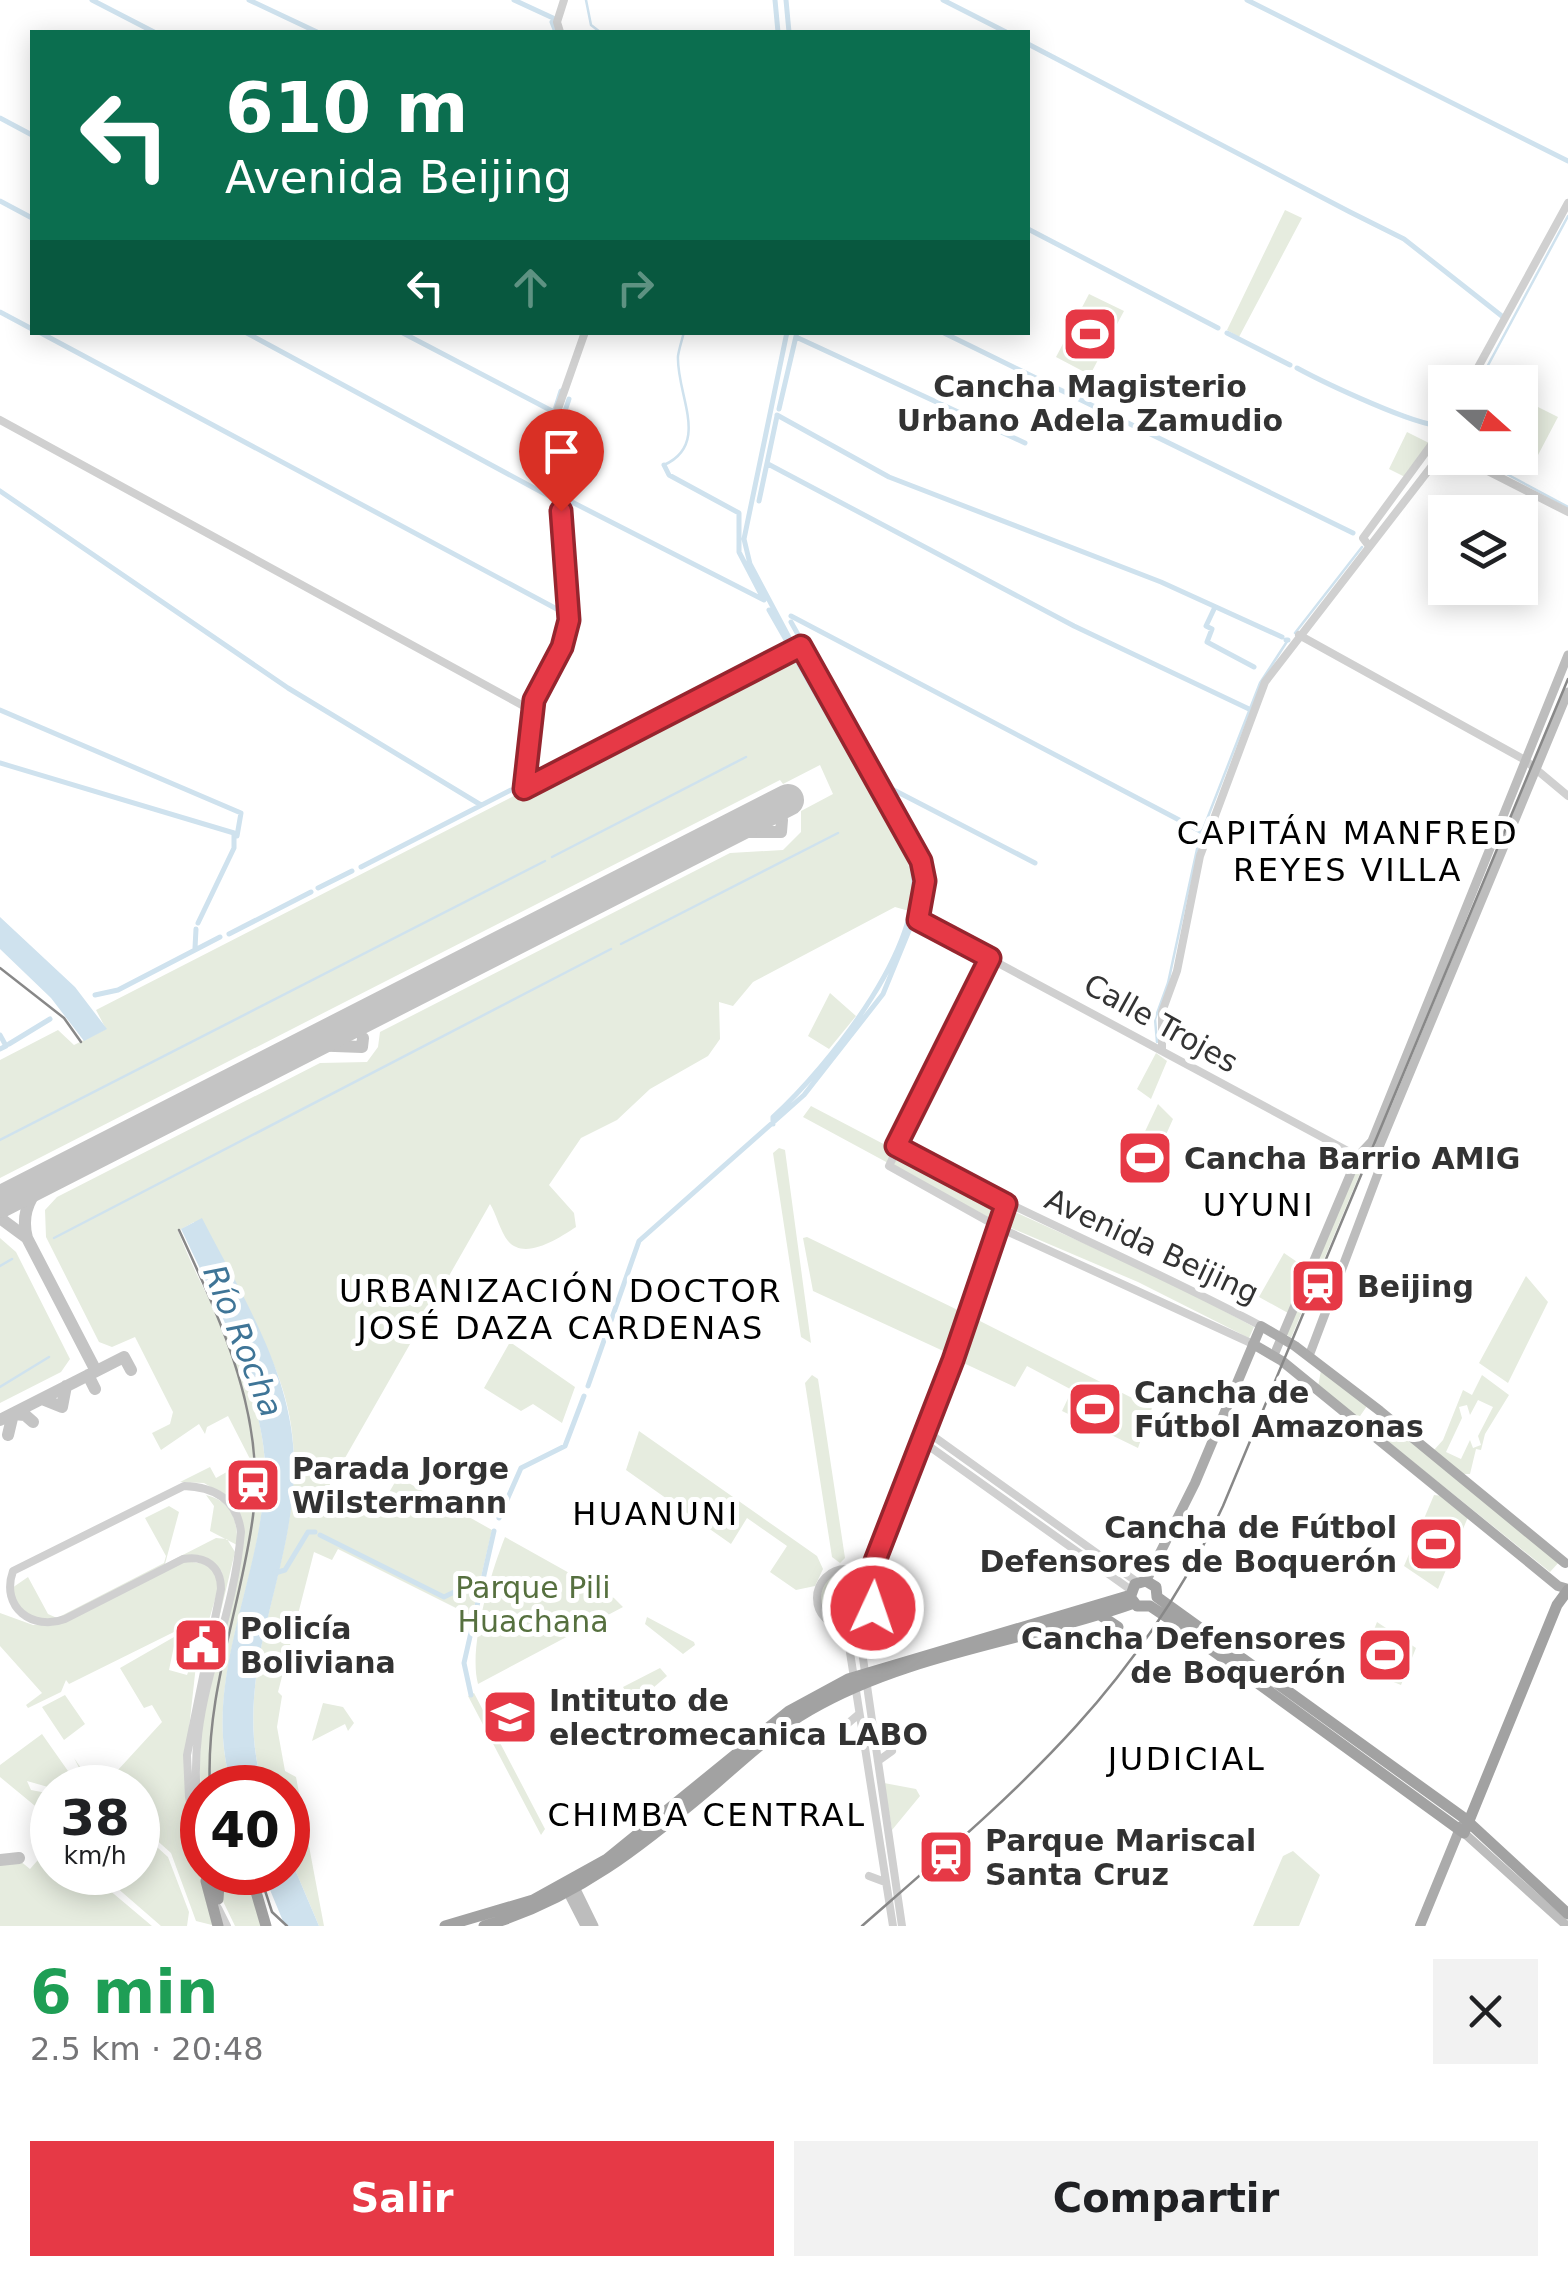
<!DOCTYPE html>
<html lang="es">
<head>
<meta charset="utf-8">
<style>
  :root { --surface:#fff; --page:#f2f2f2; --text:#202124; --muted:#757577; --accent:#e63946 }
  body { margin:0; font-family:"DejaVu Sans",sans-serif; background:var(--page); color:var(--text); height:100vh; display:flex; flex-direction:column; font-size:38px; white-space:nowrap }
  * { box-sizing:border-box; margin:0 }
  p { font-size:32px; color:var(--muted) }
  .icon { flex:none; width:55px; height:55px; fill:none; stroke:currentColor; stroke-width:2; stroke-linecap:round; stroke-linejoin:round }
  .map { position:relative; height:1926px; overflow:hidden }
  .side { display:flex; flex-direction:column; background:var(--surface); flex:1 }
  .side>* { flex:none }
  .top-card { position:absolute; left:30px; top:30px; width:1000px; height:305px; border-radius:0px; box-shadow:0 5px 25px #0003; background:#0b6e4f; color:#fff; overflow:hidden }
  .needle { width:65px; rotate:111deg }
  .buttons { position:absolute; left:1428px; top:365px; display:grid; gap:20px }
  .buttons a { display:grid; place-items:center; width:110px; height:110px; border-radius:0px; background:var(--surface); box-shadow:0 5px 25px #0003; font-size:50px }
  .speed { position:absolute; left:30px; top:1765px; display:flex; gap:20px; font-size:50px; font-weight:700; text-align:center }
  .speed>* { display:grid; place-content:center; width:130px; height:130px; border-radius:50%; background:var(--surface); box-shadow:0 5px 25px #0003; line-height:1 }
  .speed small { font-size:25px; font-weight:400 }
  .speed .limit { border:15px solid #d22; background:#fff; color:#111 }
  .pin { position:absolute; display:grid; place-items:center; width:85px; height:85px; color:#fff; margin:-102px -42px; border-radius:50% 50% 50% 0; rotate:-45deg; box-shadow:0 0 10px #0007 }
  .pin .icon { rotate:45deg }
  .me { position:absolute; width:110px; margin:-55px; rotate:3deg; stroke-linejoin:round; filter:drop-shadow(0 0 8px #0008) }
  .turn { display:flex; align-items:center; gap:35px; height:210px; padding:0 30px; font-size:45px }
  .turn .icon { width:130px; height:130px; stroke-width:2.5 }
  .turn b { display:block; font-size:70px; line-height:85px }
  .lanes { display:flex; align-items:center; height:95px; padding:0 30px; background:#0003; justify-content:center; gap:50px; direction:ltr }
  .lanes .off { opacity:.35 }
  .round { display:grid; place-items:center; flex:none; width:105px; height:105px; border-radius:0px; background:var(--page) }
  .summary { display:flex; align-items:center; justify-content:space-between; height:170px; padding:0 30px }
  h1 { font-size:60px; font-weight:700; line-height:75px; color:#1e9e55 }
  .button { display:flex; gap:20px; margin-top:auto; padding:20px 30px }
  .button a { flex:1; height:115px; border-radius:0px; background:var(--accent); color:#fff; font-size:40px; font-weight:700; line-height:115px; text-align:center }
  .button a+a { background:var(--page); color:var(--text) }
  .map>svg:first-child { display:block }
  .green { fill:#e6ecdf; fill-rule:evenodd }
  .water { fill:#cfe2ee }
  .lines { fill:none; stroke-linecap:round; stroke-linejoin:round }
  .stream { stroke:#cfe2ee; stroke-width:2.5 }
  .canal { stroke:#cfe2ee; stroke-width:5 }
  .taxiway { stroke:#c4c4c4; stroke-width:12 }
  .runway { stroke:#c4c4c4; stroke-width:32 }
  .tertiary { stroke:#d0d0d0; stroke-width:8 }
  .secondary { stroke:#bdbdbd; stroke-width:9 }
  .primary { stroke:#ababab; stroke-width:10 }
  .trunk { stroke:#a2a2a2; stroke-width:11 }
  .tram { stroke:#888; stroke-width:2.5 }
  .route-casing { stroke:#96252e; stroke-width:25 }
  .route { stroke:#e63946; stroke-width:18 }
  .labels { text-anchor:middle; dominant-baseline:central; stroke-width:10; stroke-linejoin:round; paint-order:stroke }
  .poi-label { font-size:30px; font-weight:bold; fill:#333; stroke:#fff; text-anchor:start }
  .street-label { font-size:30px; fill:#333; stroke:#fff }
  .park-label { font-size:30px; fill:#56703f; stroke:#fff }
  .neighbourhood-label { font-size:32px; letter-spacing:2.5px; fill:#000; stroke:#fff }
  .water-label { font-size:32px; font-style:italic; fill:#3f7597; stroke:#fff }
</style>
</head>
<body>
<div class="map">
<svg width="1568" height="1926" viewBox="0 0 1568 1926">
  <rect width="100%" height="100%" fill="#fff"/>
  <path class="green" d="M1285,210L1302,218L1239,337L1227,330Z
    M1089,294L1124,311L1090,375L1056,357Z
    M1538,407L1558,417L1538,455L1520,443Z
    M1407,432L1429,443L1405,477L1389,469Z
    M791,654L906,856L913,881L909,911L895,907L753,982L733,1006L719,1002L720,1039L708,1056L650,1089L617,1120L581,1138L549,1185L574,1213L576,1227C559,1238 525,1261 508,1241C500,1231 496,1213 490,1204L321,1500L332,1506L387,1496L398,1477L492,1530L472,1616L338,1549L332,1560L314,1552L278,1692L282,1696L277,1727L285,1771L296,1777L324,1926H319L288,1853V1788L263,1787C227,1667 303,1563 293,1442C287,1360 234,1291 194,1222L178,1231C208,1310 265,1384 265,1472C264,1578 199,1682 232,1787L202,1788V1820L198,1729L244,1533L231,1499L204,1483L180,1482L210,1467L216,1478L250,1459L228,1416L207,1427L205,1434L199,1424L161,1450L152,1433L170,1424L173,1412L135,1337L112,1347L99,1342L46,1237L45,1210L57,1197L320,1063L367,1062L378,1047L380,1032L730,853L783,850L801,832V811L833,794L820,765L783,784L780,780L0,1178V1060L58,1030L74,1045L106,1029L96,1010Z
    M830,993L856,1016L829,1049L808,1036Z
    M1156,1053L1167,1061L1151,1099L1137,1089Z
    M1158,1104L1173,1119L1148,1175L1130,1163Z
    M811,1106L998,1204L999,1223L803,1117Z
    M779,1148L785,1150L811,1343L801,1337L773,1153Z
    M1359,1162L1364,1164L1291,1338L1286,1334Z
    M1008,1209L1178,1286L1254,1327L1249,1338L1138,1282L1004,1225Z
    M807,1237L964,1313L952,1355L813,1291L803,1238Z
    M0,1238L16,1252L70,1359L61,1372L0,1403Z
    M1284,1253L1306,1268L1288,1313L1259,1297Z
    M1526,1276L1548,1302L1508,1383L1479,1363Z
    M972,1317L1152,1408L1138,1448L1062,1411L1072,1390L1027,1366L1015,1387L957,1360Z
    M510,1342L575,1387L562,1423L533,1404L521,1411L484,1388Z
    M1321,1370L1367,1406L1358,1419L1318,1387Z
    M812,1375L818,1379L845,1558L840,1563L832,1557L805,1383Z
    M1482,1375L1509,1395L1485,1434L1481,1450L1476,1449L1470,1474H1463L1434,1450L1443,1440L1463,1390L1472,1395ZM1478,1400L1493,1407L1478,1436L1481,1445L1473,1448L1470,1440L1461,1459L1446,1452L1462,1418L1459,1407L1467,1405L1470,1415Z
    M1390,1425L1560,1561L1550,1572L1381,1436Z
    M639,1431L817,1556L823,1569L815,1586L796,1590L770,1572L787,1546L747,1518L731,1544L626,1470Z
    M206,1495C232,1501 238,1521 237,1545L210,1531L214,1506Z
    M1434,1495L1443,1496L1468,1517L1438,1589L1404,1566Z
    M169,1506L179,1512L165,1564L64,1617L47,1620L18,1612L12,1588L28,1577L48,1614L57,1618L164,1563L166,1556L145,1518Z
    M505,1537L614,1598L623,1607L478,1684C468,1648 491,1572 505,1537Z
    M216,1538L227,1539L235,1552L211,1652L224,1589L222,1572L199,1555L171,1561Z
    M185,1561L207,1564L216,1574L218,1589L196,1665L184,1774L216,1926L196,1921L171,1853L143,1828L158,1807L138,1830L168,1857L189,1912L187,1926H161L100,1873L138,1872V1788L89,1787L74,1758L92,1784L108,1769L117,1771L162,1722L152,1705L144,1708L120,1668L174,1637L182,1644L174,1646L169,1670L187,1675L196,1651L182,1628L69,1684L66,1680L61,1692L28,1708L26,1705L42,1693L0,1646V1613L33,1625H55Z
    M819 1597a26 26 0 1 1 52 0a26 26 0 1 1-52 0Z
    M647,1617L694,1642L695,1645L683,1654L645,1624Z
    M1377,1622L1416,1648L1401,1685L1359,1668Z
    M660,1668L667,1676L633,1705L623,1687Z
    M474,1693L545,1829L541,1835L468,1696Z
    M65,1695L85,1724L64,1740L42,1707Z
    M323,1703L343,1707L354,1723L348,1731L345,1724L312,1741Z
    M42,1734L68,1771L48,1787L27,1781L31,1790L52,1794L40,1810L0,1777V1765Z
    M884,1783L916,1789L920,1796L892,1830Z
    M52,1844V1872L89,1873L152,1926H0V1863L19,1860L30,1869Z
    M1293,1851L1320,1875L1299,1926H1253L1283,1856Z
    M234,1875L248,1880L263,1926H235L220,1895Z"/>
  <path class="water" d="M0,917L75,987L107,1029L84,1041L51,998L0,949Z
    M202,1218C243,1298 297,1380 294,1473C291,1583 230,1677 263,1787H232C199,1682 263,1578 265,1472C266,1399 213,1296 181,1229Z
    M288,1853L319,1926H285L263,1873L288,1872Z"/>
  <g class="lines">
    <path class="stream" d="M586,0L591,25L600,32
      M1479,382L1568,216
      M1444,441L1445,440
      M1477,458L1568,507
      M664,465C711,444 676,394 678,356C679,349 682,340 684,332
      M1295,633L1362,547
      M1202,832L1260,683L1288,640
      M552,857L746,757
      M621,944L838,833
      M1157,1042L1155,1019L1168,983L1199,840
      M0,1140L545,861
      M54,1238L611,949
      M0,1266L12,1259
      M0,1387L49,1357"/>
    <path class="canal" d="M92,0L154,32
      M249,0L317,32
      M514,0L553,18
      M775,0L778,32
      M786,0L789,32
      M943,0L1006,32
      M1247,0L1568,161
      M552,22L556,32
      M1028,44L1350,212L1404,239L1503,317
      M0,118L32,135
      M0,201L32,218
      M1028,229L1218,328
      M0,312L32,329
      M39,332L568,615
      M245,332L558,501V479
      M401,332L554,412
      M787,332L744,539L750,564L793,645
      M942,332L1353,533
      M1227,333L1290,365
      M796,337L1025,443
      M1297,368C1321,381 1421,429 1442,425
      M569,399L565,411L568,500L764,600
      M779,409L797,332
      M554,413L561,391
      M777,415L889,477L1161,582L1282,637
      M768,464L1074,626L1249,709
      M664,465L669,475L739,513V552L763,598
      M0,491L288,688L481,805
      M759,501L777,416
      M1215,607L1206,626L1212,629L1207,642L1254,667
      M791,616L1202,832
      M791,622L805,647
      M1286,640H1288
      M565,648L573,618L570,560
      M798,653L868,774
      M841,709L918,844L927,869L924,919
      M0,710L241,813L237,836
      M533,731L536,707
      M0,763L234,833V848L198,923
      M525,776L528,781L789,645L769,610
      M886,786L1035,863
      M912,853L920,891
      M361,867L511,790
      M318,888L352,871
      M229,934L311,892
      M195,948L196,929
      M95,995L118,990L220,937
      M0,1035L6,1046L0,1049
      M9,1044L50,1019
      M773,1124V1117C826,1069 938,933 909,857L793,654
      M588,1386L639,1241L804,1095L883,994L915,916
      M499,1518L521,1468L565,1446L584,1396
      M320,1535L444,1597L483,1578
      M275,1573L285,1570L308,1532H315
      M471,1695L464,1663L494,1531"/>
    <path class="taxiway" d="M726,832H781L782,820
      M308,1045L362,1047L363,1038
      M0,1218L27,1238C20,1212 31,1192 52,1176
      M27,1238L96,1371
      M88,1375L95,1389
      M42,1399L62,1407L66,1386
      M0,1420L124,1357L131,1370
      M8,1435L13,1414L25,1415L33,1422
      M0,1860L19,1858"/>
    <path class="runway" d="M0,1202L788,800"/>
    <path class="tertiary" d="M560,32L557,22L564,0
      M585,332L558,409L569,620L562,647L531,710L524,789L801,645L921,861L925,881L918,920L1372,1164
      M1470,382L1568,203
      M0,420L531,710
      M1462,458L1568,512
      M1369,546L1363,538L1445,426
      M1299,635L1525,760L1568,796
      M990,958L889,1166L1000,1228L1253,1344
      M1162,1051V1012L1177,971L1200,856L1265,682L1445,449L1435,443
      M895,1146C1015,1211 1141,1262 1261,1326
      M926,1431L1137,1582
      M919,1439L1131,1590
      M817 1598a29 29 0 1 1 58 0a29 29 0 1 1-58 0Z
      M869,1579L952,1364L1006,1204
      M858,1624L902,1926
      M846,1627L893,1926
      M846,1725L859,1714
      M878,1761L892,1751
      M202,1835C178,1710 231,1646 241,1532C237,1499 214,1487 184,1486L13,1571C0,1608 33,1631 65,1619L183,1559C205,1555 221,1566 221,1589L187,1755L189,1797L202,1864
      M210,1872L215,1892
      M869,1876L885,1882
      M218,1908L227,1926"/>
    <path class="secondary" d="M1274,1355L1358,1156L1372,1141L1568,655
      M1309,1356L1380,1168L1372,1164L1568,692
      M1464,1833L1567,1926
      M573,1883L594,1926
      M565,1887L585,1926"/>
    <path class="primary" d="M1253,1344L1282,1361L1558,1586L1568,1589
      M1146,1581L1195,1483L1261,1326L1295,1346L1380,1411L1565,1563
      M1420,1926L1461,1826"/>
    <path class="trunk" d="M1131,1595L1135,1584L1146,1581L1156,1587L1157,1597
      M1157,1597L1464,1818L1568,1914
      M1131,1598L1137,1606H1150L1168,1618L1464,1833L1557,1605L1568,1590
      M1100,1615L1118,1627
      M202,1833V1834
      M240,1872L254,1885L266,1926
      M206,1881L218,1926
      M218,1899L219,1885L230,1872
      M445,1926L533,1900L607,1859L789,1711L848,1679L1131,1595
      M484,1926C575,1900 643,1845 714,1785C745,1758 775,1730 810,1710C908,1653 1028,1641 1134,1603"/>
    <path class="tram" d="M0,968L64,1018L81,1042
      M179,1230C220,1319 266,1415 253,1516C241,1608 205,1693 210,1788
      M259,1872L272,1912L287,1926
      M862,1926C1014,1793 1135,1694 1223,1506L1568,679"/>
  </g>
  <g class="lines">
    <g class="route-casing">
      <path id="route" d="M561,511L569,620L562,647L534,700L524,789L801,646L921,861L925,881L918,920L990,958L896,1146L1006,1204L953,1360L868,1579L874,1592L873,1608"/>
    </g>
    <use href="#route" class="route"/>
  </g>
  <defs>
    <g id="stadium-square" transform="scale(2.875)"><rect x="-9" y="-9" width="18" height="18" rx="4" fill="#e63946" stroke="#fff"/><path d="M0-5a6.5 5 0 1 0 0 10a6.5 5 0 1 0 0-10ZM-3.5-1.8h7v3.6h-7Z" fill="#fff"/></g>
    <g id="station-square" transform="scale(2.875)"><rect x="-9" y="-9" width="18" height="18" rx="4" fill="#e63946" stroke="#fff"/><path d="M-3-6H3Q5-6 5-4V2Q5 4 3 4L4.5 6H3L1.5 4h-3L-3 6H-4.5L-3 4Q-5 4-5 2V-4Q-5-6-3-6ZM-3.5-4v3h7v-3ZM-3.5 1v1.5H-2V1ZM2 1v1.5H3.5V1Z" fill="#fff"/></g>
    <g id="civic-square" transform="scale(2.875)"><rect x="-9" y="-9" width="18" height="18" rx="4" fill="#e63946" stroke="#fff"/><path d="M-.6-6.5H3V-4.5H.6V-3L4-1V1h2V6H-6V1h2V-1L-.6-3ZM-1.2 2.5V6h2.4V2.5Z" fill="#fff"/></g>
    <g id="university-square" transform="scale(2.875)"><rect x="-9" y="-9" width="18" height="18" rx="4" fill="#e63946" stroke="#fff"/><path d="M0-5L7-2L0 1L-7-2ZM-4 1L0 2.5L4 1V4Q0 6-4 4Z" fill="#fff"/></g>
  </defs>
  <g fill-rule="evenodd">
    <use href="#stadium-square" x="1090" y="334"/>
    <use href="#stadium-square" x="1145" y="1158"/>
    <use href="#station-square" x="1318" y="1286"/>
    <use href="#stadium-square" x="1095" y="1409"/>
    <use href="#station-square" x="253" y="1485"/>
    <use href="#stadium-square" x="1436" y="1544"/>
    <use href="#civic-square" x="201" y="1645"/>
    <use href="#stadium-square" x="1385" y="1655"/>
    <use href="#university-square" x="510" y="1717"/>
    <use href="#station-square" x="946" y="1857"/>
  </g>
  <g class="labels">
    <g class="poi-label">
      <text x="1090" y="386" text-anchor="middle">Cancha Magisterio<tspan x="1090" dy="34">Urbano Adela Zamudio</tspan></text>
      <text x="1184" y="1158">Cancha Barrio AMIG</text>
      <text x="1357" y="1286">Beijing</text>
      <text x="1134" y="1392">Cancha de<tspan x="1134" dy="34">Fútbol Amazonas</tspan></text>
      <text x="292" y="1468">Parada Jorge<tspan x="292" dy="34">Wilstermann</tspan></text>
      <text x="1397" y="1527" text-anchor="end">Cancha de Fútbol<tspan x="1397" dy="34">Defensores de Boquerón</tspan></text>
      <text x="240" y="1628">Policía<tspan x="240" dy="34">Boliviana</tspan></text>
      <text x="1346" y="1638" text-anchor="end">Cancha Defensores<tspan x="1346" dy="34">de Boquerón</tspan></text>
      <text x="549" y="1700">Intituto de<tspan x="549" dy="34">electromecanica LABO</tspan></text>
      <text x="985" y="1840">Parque Mariscal<tspan x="985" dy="34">Santa Cruz</tspan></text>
    </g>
    <g class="street-label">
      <text transform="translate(1161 1023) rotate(29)">Calle Trojes</text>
      <text transform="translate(1152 1246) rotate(25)">Avenida Beijing</text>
    </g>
    <g class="park-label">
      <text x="533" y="1587">Parque Pili<tspan x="533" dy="34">Huachana</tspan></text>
    </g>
    <g class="neighbourhood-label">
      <text x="1348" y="833">CAPITÁN MANFRED<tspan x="1348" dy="37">REYES VILLA</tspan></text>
      <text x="1259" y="1205">UYUNI</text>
      <text x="561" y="1291">URBANIZACIÓN DOCTOR<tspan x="561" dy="37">JOSÉ DAZA CARDENAS</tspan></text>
      <text x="656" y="1514">HUANUNI</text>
      <text x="1187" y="1759">JUDICIAL</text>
      <text x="707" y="1815">CHIMBA CENTRAL</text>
    </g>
    <g class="water-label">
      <text transform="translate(243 1341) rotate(68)">Río Rocha</text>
    </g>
  </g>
</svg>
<div class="buttons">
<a><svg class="needle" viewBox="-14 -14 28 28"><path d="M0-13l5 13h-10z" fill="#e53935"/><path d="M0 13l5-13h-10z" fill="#757577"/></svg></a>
<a><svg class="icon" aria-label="layers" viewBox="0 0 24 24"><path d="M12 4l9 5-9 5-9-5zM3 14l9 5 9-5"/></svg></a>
</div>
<div class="speed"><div>38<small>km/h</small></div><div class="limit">40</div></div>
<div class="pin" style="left:561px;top:511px;background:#d93025"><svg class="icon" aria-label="arrive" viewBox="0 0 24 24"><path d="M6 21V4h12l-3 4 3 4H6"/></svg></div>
<svg class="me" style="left:873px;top:1608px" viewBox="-20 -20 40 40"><circle r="17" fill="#e63946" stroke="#fff" stroke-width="3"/><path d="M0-11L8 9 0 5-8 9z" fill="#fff"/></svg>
<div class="top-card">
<div class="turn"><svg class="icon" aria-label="left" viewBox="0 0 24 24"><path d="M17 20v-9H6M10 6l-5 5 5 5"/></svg><div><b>610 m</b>Avenida Beijing</div></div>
<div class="lanes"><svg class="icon" aria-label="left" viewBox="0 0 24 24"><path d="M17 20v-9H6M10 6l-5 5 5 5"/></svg><svg class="icon off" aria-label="ahead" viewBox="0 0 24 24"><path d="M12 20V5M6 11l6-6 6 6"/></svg><svg class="icon off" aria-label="right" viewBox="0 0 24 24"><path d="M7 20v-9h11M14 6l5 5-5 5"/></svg></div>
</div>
</div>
<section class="side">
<div class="summary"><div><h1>6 min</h1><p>2.5 km · 20:48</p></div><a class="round"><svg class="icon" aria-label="close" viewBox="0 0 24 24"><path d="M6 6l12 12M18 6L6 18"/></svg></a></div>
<div class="button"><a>Salir</a><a>Compartir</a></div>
</section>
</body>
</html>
